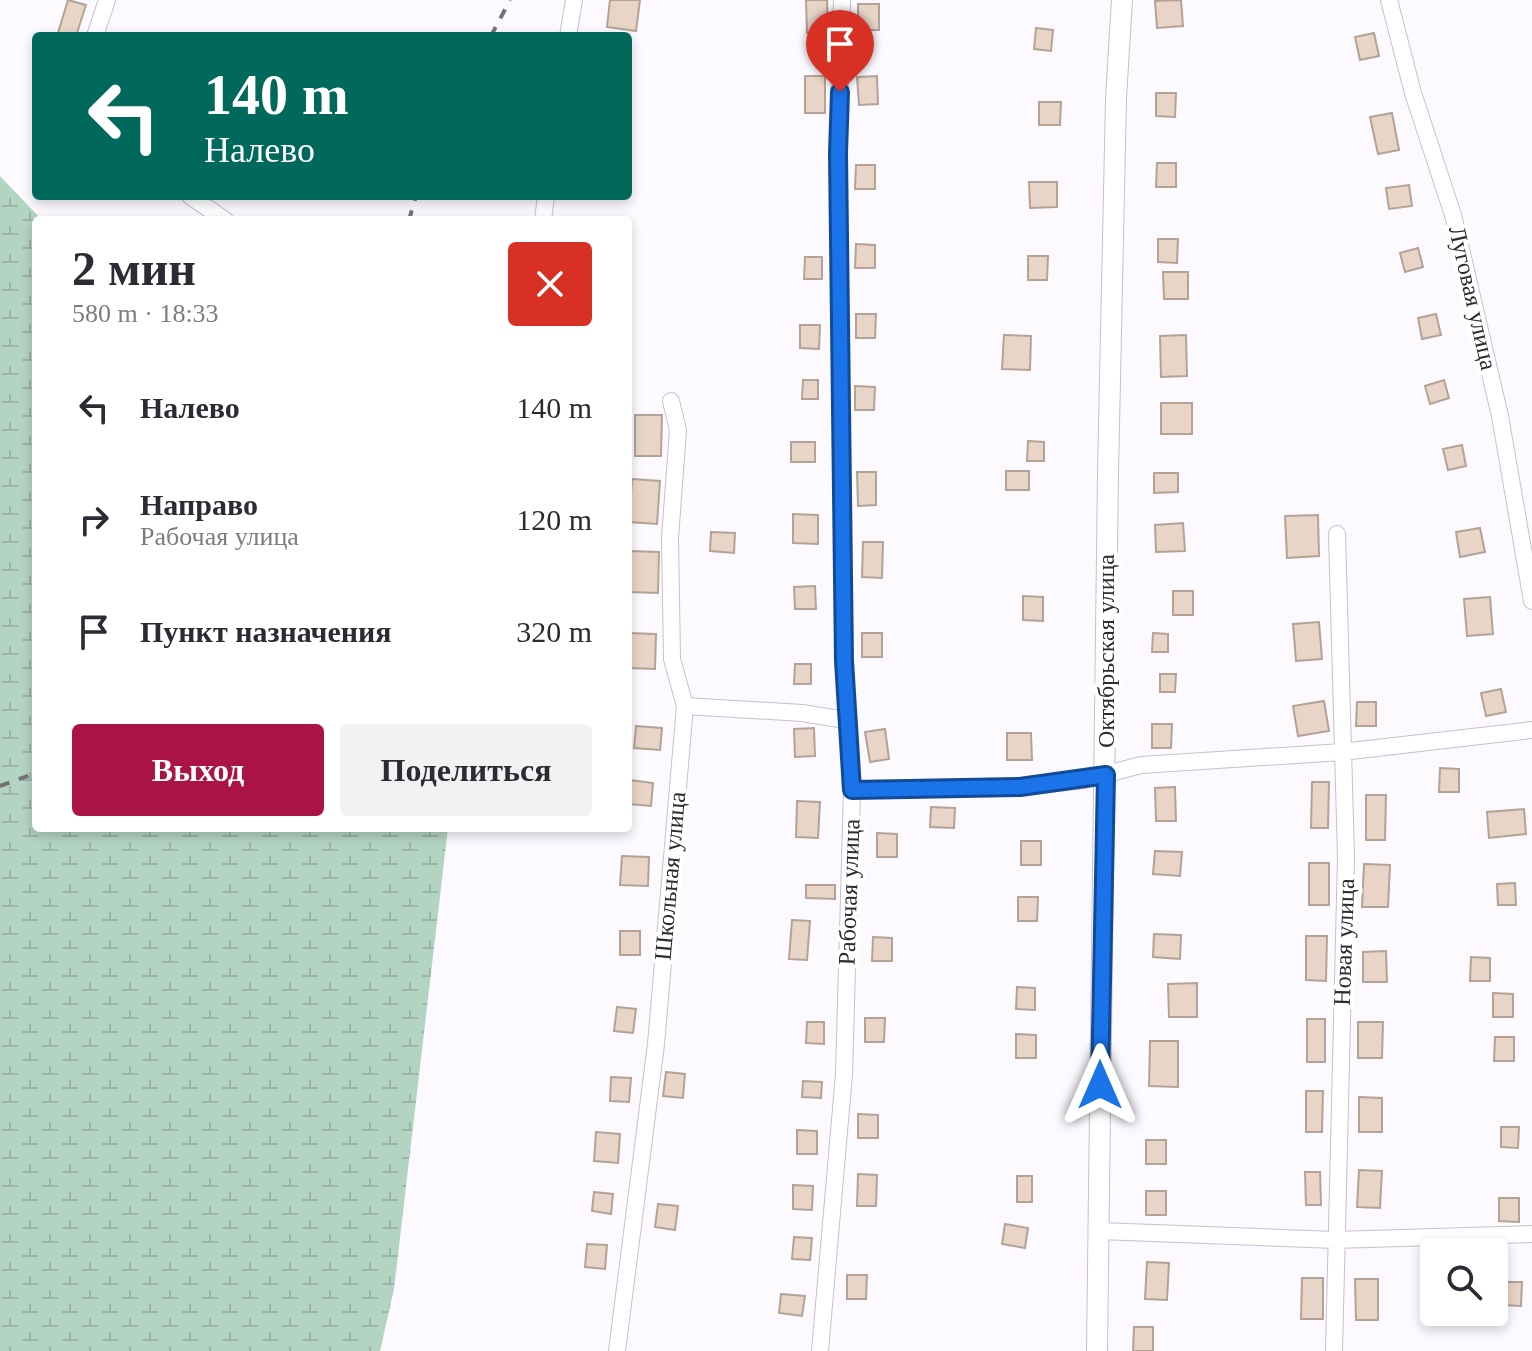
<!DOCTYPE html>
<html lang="ru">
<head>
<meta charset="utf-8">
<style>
  :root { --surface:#fff; --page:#f2f2f3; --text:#2b2b33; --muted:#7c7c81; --accent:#aa1444 }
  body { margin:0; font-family:"Times New Roman",serif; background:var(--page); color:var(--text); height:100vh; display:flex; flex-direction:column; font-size:30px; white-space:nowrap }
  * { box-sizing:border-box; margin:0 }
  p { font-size:26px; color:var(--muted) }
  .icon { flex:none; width:44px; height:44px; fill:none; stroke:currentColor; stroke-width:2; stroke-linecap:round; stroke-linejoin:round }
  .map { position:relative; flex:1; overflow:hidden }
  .details { position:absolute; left:32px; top:216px; width:600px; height:616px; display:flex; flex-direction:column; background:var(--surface); border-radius:8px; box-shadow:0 4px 12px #0003 }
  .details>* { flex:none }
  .guide { position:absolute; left:32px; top:32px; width:600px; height:168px; border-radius:8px; box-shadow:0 4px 12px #0003; background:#00695c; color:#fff; overflow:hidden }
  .buttons { position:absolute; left:1420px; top:1238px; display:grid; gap:16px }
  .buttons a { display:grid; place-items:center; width:88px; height:88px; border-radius:8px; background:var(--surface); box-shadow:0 4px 12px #0003; font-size:40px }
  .pin { position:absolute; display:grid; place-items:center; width:68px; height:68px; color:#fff; margin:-82px -34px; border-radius:50% 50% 50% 0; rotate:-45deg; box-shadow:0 0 8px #0007 }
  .pin .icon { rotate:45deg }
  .me { position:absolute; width:88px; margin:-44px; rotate:0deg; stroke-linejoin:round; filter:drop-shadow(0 0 6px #0008) }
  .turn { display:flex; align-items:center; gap:28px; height:168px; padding:0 40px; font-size:36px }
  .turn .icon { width:104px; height:104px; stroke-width:2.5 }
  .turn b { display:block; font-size:56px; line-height:68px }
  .round { display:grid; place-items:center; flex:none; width:84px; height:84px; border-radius:8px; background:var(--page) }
  .headline { display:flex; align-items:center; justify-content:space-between; height:136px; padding:0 40px }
  h1 { font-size:48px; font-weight:700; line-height:60px }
  .button { display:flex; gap:16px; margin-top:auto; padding:16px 40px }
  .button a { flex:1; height:92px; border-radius:8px; background:var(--accent); color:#fff; font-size:32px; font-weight:700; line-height:92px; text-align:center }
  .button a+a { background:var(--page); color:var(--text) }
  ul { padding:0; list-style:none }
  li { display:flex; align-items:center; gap:24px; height:112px; padding:0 40px }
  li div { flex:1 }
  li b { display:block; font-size:30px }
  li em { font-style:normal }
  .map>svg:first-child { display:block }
  .wetland { fill:url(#wetland-marsh) }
  .building { fill:#e8d5c8; stroke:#b4a296; stroke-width:2 }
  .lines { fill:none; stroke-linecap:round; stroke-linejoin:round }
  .minor-casing { stroke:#c9bed1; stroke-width:18 }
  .tertiary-casing { stroke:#c9bed1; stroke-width:22 }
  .minor { stroke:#fff; stroke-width:16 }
  .tertiary { stroke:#fff; stroke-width:20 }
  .rail { stroke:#747177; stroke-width:4; stroke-dasharray:10 10; stroke-linecap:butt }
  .route-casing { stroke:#114b97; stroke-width:20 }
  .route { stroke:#1a73e8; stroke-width:14 }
  .labels { text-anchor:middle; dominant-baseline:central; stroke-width:8; stroke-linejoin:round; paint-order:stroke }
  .street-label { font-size:24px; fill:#2e2a31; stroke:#fff }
</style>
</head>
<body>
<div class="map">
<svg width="1532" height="1351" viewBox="0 0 1532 1351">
  <defs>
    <pattern id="wetland-marsh" width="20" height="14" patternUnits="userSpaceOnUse" patternTransform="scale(2)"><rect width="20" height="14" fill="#b4d4c3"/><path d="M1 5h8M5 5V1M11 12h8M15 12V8" fill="none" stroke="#9bb6a8"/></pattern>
  </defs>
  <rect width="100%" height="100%" fill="#fcfafe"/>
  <path class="wetland" d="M0,176L42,220H36V828H448L394,1289L380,1351H0Z"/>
  <path class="building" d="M68,0L86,5L76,36L58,33Z
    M610,0H640L636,31L607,27Z
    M806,0H827L828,32L807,33Z
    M1181,0L1183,26L1157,28L1155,1Z
    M858,4H879V30H858Z
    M1036,28L1053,30L1051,51L1034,49Z
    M1374,33L1379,56L1360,60L1355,37Z
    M805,76H825V113H805Z
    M877,76L878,104L859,105L857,77Z
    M1156,93H1176L1175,117L1156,116Z
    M1039,102H1061L1060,125H1039Z
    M1392,113L1399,150L1378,154L1370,117Z
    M1157,163H1176V187H1156Z
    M856,165H875V189H855Z
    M1029,182H1057V207L1030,208Z
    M1409,185L1412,206L1389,209L1386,188Z
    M1158,239H1178L1177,263L1158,262Z
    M856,244L875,245V268H855Z
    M1418,248L1423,267L1405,272L1400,253Z
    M1028,256H1048L1047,280H1028Z
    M805,257H822V279H804Z
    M1163,272H1188V299H1164Z
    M856,314H876L875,338H856Z
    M1436,314L1441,335L1422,339L1418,318Z
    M800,325H820L819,349L800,348Z
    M1004,335L1031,336L1030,370L1002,369Z
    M1186,335L1187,376L1161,377L1160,336Z
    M803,380H818V399H802Z
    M1444,380L1449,398L1430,404L1425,386Z
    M855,386L875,387L874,410H855Z
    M1161,403H1192V434H1161Z
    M635,415H662L661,456H635Z
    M1028,441L1044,442V461H1027Z
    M791,442H815V462H791Z
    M1462,445L1466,466L1448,470L1443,449Z
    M1006,471H1029V490H1006Z
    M857,472H876V505L858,506Z
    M1154,473H1178V492L1154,493Z
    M632,479L660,481L657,524L629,522Z
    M793,514L818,515V544L793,543Z
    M1318,515L1319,556L1287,558L1285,516Z
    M1183,523L1185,551L1156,552L1155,525Z
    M1480,528L1485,552L1460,557L1456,532Z
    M711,532L735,533L734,553L710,551Z
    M863,542H883L882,578L862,577Z
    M630,551L659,552L658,593L629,592Z
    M815,586L816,609H795L794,587Z
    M1173,591H1193V615H1173Z
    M1023,596L1043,597V621L1023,620Z
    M1490,597L1493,634L1467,636L1464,599Z
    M1319,622L1322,659L1296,661L1293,624Z
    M628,633L656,634L655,669L628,668Z
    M862,633H882V657H862Z
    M1153,633L1168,634V652H1152Z
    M795,664H811V684H794Z
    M1160,674H1176L1175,692H1160Z
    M1501,689L1506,712L1486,716L1481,693Z
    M1324,701L1329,731L1298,736L1293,706Z
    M1357,702H1376V726H1356Z
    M1152,724H1172L1171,748H1152Z
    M636,726L662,728L660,750L634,748Z
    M814,728L815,756L795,757L794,729Z
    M885,729L889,759L870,762L865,732Z
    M1007,733H1031L1032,760H1007Z
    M1440,768L1459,769V792H1439Z
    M630,780L653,783L651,806L628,804Z
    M1312,782H1329L1328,828H1311Z
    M1175,787L1176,821H1156L1155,788Z
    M1366,795H1386L1385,840H1366Z
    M797,801L820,802L818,838L796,837Z
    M931,807L955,808L954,828L930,827Z
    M1524,809L1526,834L1489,838L1487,812Z
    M877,833L897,834V857H877Z
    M1021,841H1041V865H1021Z
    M1155,851L1182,852L1180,876L1153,874Z
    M622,856L649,857L648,886L620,885Z
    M1309,863H1329V905H1309Z
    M1364,864L1390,865L1388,907H1362Z
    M1515,883L1516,905H1498L1497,884Z
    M806,885H835V899L806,898Z
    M1018,897H1038L1037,921H1018Z
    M792,920L810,921L807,960L789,959Z
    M620,931H640V955H620Z
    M1154,934L1181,935L1180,959L1153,957Z
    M1306,936H1327L1326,981L1306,980Z
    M873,937L892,938V961H872Z
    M1386,951L1387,982H1363V952Z
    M1471,957L1490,958V981H1470Z
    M1197,983V1017H1169L1168,984Z
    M1017,987L1035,988V1010L1016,1009Z
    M1493,993L1513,994V1017H1493Z
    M617,1007L636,1009L633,1033L614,1031Z
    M865,1018H885L884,1042H865Z
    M1307,1019H1325V1062H1307Z
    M807,1022H824V1044L806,1043Z
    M1358,1022H1383L1382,1058H1358Z
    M1016,1034L1036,1035V1058H1016Z
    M1495,1037H1514V1061H1494Z
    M1150,1041H1178V1087L1149,1086Z
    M666,1072L685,1074L683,1098L663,1096Z
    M611,1077L631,1078L629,1102L610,1101Z
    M803,1081L822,1082L821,1098L802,1097Z
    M1306,1091H1323L1322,1132H1306Z
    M1359,1097L1382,1098V1132H1359Z
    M858,1114L878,1115V1138H858Z
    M1501,1127H1519L1518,1148L1501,1147Z
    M797,1130L817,1131V1154H797Z
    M596,1132L620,1134L618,1163L594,1161Z
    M1146,1140H1166V1164H1146Z
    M1359,1170L1382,1171L1380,1208L1357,1207Z
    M1305,1172H1320L1321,1205H1306Z
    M858,1174L877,1175L876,1206H857Z
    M1017,1176H1032V1202H1017Z
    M793,1185L813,1186L812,1210L793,1209Z
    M1146,1191H1166V1215H1146Z
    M594,1192L613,1194L611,1214L592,1211Z
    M1499,1198H1519V1222L1499,1221Z
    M658,1204L678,1206L675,1230L655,1227Z
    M1005,1224L1028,1228L1025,1248L1002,1244Z
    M794,1237L812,1238L810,1260L792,1259Z
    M587,1244L607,1245L605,1269L585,1267Z
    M1147,1262L1169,1263L1167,1300L1145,1299Z
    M847,1275H867L866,1299H847Z
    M1302,1278H1323V1319H1301Z
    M1355,1279H1378V1320H1356Z
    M1502,1282H1522L1521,1306L1501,1305Z
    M781,1294L805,1296L802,1316L779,1313Z
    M1134,1327H1153V1351H1133Z"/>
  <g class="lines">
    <g class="minor-casing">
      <path id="minor" d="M1389,0L1413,93L1453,215L1500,416L1532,601
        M95,36L107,0
        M568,36L574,0
        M190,196L225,220
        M543,220L546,196
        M685,706L802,713L846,720
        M852,790L1020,787L1084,780L1141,765L1342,752L1532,730
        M1100,1231L1335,1240L1532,1234
        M617,1351L656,1044L685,706L672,659L670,538L678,430L671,401
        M820,1351L844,1074L852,790L844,661L838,153L842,0
        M1334,1351L1346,857L1337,534"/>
    </g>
    <g class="tertiary-casing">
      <path id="tertiary" d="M1097,1351L1108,473L1116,98L1122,0"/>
    </g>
    <use href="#minor" class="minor"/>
    <use href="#tertiary" class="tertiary"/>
    <path class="rail" d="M491,36L510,0
      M409,220L416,196
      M0,786L36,773"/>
  </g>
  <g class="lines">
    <g class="route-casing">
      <path id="route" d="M840,92L838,153L844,661L852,790L1020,787L1106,775L1100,1085"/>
    </g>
    <use href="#route" class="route"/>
  </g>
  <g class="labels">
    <g class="street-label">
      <text transform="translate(1473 298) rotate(77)">Луговая улица</text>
      <text transform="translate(1106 651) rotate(-90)">Октябрьская улица</text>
      <text transform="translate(670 876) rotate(-85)">Школьная улица</text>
      <text transform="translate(849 892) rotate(-88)">Рабочая улица</text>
      <text transform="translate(1344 942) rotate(-88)">Новая улица</text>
    </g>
  </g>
</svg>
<div class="buttons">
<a><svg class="icon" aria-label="search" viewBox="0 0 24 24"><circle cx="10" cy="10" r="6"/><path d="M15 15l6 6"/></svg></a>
</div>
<div class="pin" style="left:840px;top:92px;background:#d93025"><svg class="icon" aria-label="arrive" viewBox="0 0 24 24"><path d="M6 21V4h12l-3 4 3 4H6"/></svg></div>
<svg class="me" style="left:1100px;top:1085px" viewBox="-20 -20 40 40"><path d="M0-17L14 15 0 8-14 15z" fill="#1a73e8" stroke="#fff" stroke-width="4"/></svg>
<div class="guide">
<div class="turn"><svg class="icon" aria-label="left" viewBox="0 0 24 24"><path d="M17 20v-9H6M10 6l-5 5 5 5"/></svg><div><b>140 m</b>Налево</div></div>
</div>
<section class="details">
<div class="headline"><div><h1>2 мин</h1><p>580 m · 18:33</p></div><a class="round" style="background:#d93025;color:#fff"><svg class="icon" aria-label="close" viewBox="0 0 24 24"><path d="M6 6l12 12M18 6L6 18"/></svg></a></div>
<ul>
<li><svg class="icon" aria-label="left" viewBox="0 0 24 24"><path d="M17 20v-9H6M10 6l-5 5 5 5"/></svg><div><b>Налево</b></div><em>140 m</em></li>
<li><svg class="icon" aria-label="right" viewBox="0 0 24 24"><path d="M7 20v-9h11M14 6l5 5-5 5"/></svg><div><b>Направо</b><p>Рабочая улица</p></div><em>120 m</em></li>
<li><svg class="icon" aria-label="arrive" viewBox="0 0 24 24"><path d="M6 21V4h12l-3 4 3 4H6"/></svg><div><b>Пункт назначения</b></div><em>320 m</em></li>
</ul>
<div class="button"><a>Выход</a><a>Поделиться</a></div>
</section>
</div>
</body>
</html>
